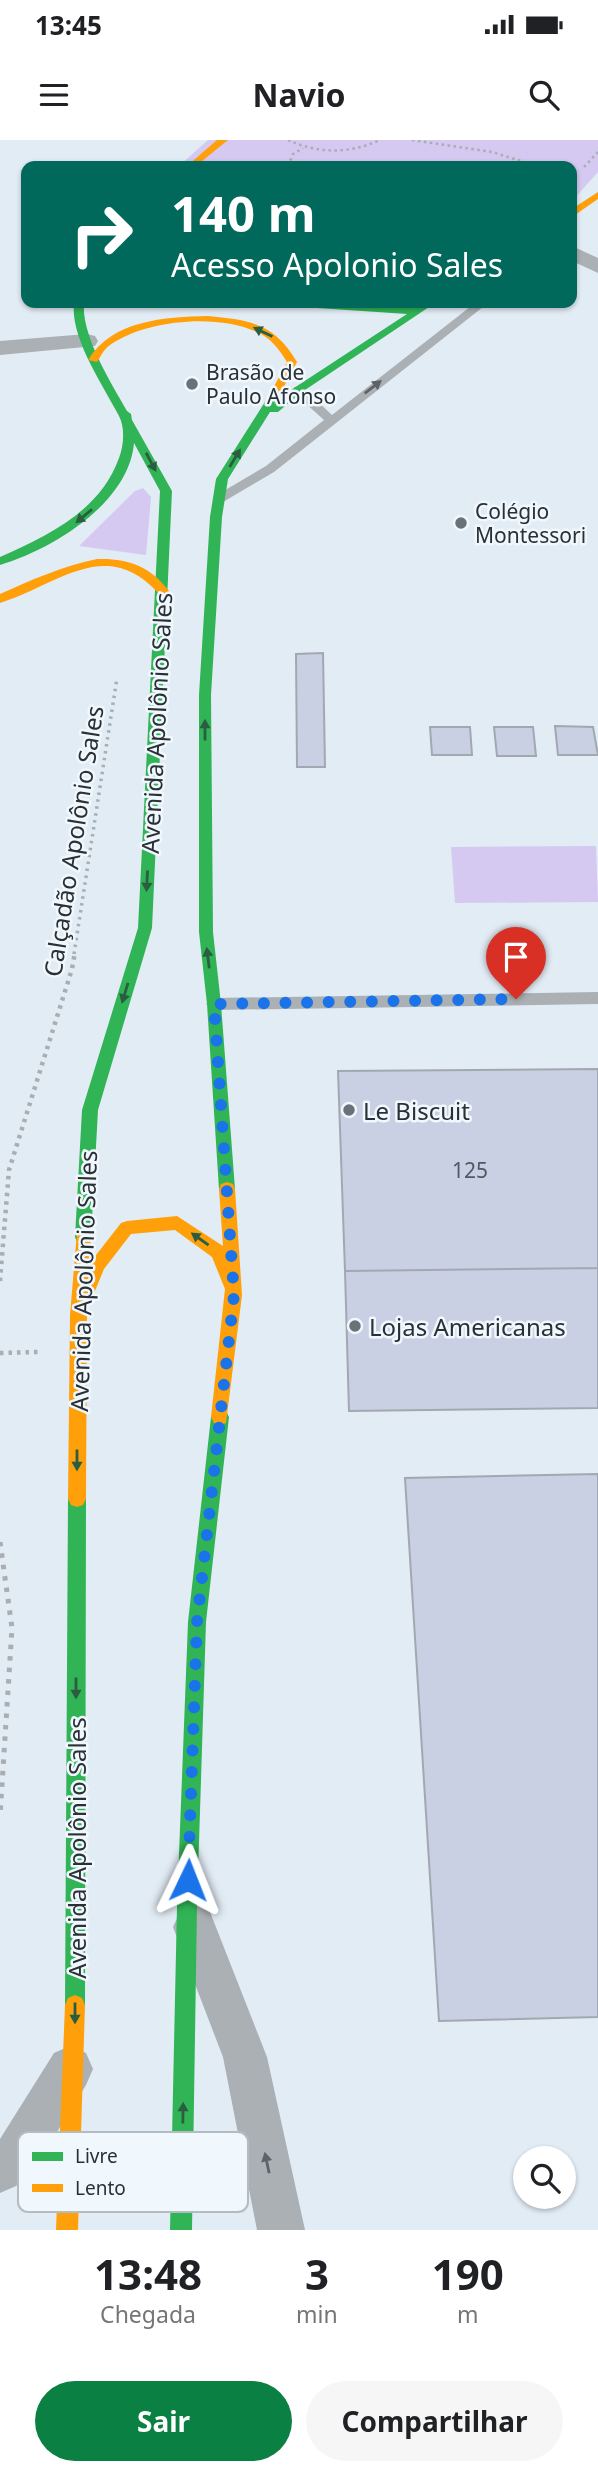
<!DOCTYPE html>
<html lang="pt">
<head>
<meta charset="utf-8">
<style>
  :root { --surface:#fff; --page:#f6f6f6; --text:#202124; --muted:#757577; --accent:#0b8043 }
  body { margin:0; font-family:"Noto Sans",sans-serif; background:var(--page); color:var(--text); height:100vh; display:flex; flex-direction:column; font-size:26px; white-space:nowrap }
  * { box-sizing:border-box; margin:0 }
  p { font-size:23px; color:var(--muted) }
  .icon { flex:none; width:38px; height:38px; fill:none; stroke:currentColor; stroke-width:2; stroke-linecap:round; stroke-linejoin:round }
  .map { position:relative; height:2090px; overflow:hidden }
  .details { display:flex; flex-direction:column; background:var(--surface); flex:1 }
  .details>* { flex:none }
  .top-card { position:absolute; left:21px; top:21px; width:556px; height:147px; border-radius:14px; box-shadow:0 2px 5px #0004; background:#00695c; color:#fff; overflow:hidden }
  .fabs { position:absolute; left:513px; top:2006px; display:grid; gap:14px }
  .fabs a { display:grid; place-items:center; width:63px; height:63px; border-radius:50%; background:var(--surface); box-shadow:0 2px 5px #0004; font-size:35px }
  .pin { position:absolute; display:grid; place-items:center; width:60px; height:60px; color:#fff; margin:-72px -30px; border-radius:50% 50% 50% 0; rotate:-45deg; box-shadow:0 0 7px #0007 }
  .pin .icon { rotate:45deg }
  .me { position:absolute; width:77px; margin:-38px; rotate:2deg; stroke-linejoin:round; filter:drop-shadow(0 0 5px #0008) }
  .turn { display:flex; align-items:center; gap:24px; height:147px; padding:0 35px; font-size:32px }
  .turn .icon { width:91px; height:91px; stroke-width:2.5 }
  .turn b { display:block; font-size:49px; line-height:60px }
  .eta { display:flex; justify-content:space-evenly; align-items:center; height:119px; text-align:center }
  .eta b { font-size:42px; font-weight:700; line-height:49px }
  .button { display:flex; gap:14px; margin-top:auto; padding:14px 35px }
  .button a { flex:1; height:80px; border-radius:42px; background:var(--accent); color:#fff; font-size:28px; font-weight:700; line-height:80px; text-align:center }
  .button a+a { background:var(--page); color:var(--text) }
  .status { display:flex; justify-content:space-between; align-items:center; height:49px; padding:0 35px; background:var(--surface); direction:ltr }
  .status svg { height:19px; fill:currentColor }
  header { display:flex; justify-content:space-between; align-items:center; height:91px; padding:0 35px; background:var(--surface); font-size:32px; font-weight:700 }
  .map>svg:first-child { display:block }
  .green { fill:#d5c8f1 }
  .building { fill:#cad0e4; stroke:#a2a8b0; stroke-width:2 }
  .lines { fill:none; stroke-linecap:round; stroke-linejoin:round }
  .path-far3 { stroke:#a9aeb2; stroke-width:2.5; stroke-dasharray:2.5 3.5; stroke-linecap:butt }
  .path-far2 { stroke:#a9aeb2; stroke-width:3.5; stroke-dasharray:2.5 4.5; stroke-linecap:butt }
  .path-far1 { stroke:#a9aeb2; stroke-width:4.5; stroke-dasharray:3.5 5; stroke-linecap:butt }
  .path { stroke:#a9aeb2; stroke-width:5; stroke-dasharray:4.5 7; stroke-linecap:butt }
  .lane { fill:#abb0b4; fill-rule:evenodd }
  .street { fill:#abb0b4; fill-rule:evenodd }
  .fast { fill:#30b455; fill-rule:evenodd }
  .slow { fill:#ff9f0a; fill-rule:evenodd }
  .oneway { fill:#2b5e41 }
  .oneway2 { fill:#5d6368 }
  .route { stroke:#1a73e8; stroke-width:12; stroke-dasharray:0 21.6 }
  .poi-dot { fill:#6a7279; stroke:#f0f8fe; stroke-width:2.5 }
  .labels { text-anchor:middle; dominant-baseline:central; stroke-width:5; stroke-linejoin:round; paint-order:stroke }
  .far-poi-label { font-size:21px; fill:#293036; stroke:#f0f8fe; text-anchor:start }
  .number-label { font-size:21px; fill:#515862 }
  .street-label { font-size:24px; fill:#293036; stroke:#f0f8fe }
  .poi-label { font-size:24px; fill:#293036; stroke:#f0f8fe; text-anchor:start }
  .key { fill:#f0f8fe; stroke:#b4bcc2; stroke-width:2 }
  .key-label { font-size:19px; fill:#293036 }
</style>
</head>
<body>
<div class="status"><b>13:45</b><svg viewBox="0 0 49 12"><path d="M0 12V9h3v3zM5 12V6h3v6zM10 12V3h3v9zM15 12V0h3v12zM26 1h20v11H26zM47 4h2v5h-2z"/></svg></div>
<header><svg class="icon" aria-label="menu" viewBox="0 0 24 24"><path d="M4 6h16M4 12h16M4 18h16"/></svg>Navio<svg class="icon" aria-label="search" viewBox="0 0 24 24"><circle cx="10" cy="10" r="6"/><path d="M15 15l6 6"/></svg></header>
<div class="map">
<svg width="598" height="2090" viewBox="0 0 598 2090">
  <rect width="100%" height="100%" fill="#e2ecf5"/>
  <path class="green" d="M208,0H598V32L572,61V26H179Z
    M143,348L151,357L146,415L79,406L135,351Z
    M596,706L598,762L455,763L451,707Z"/>
  <path class="building" d="M323,513L325,627H297L296,514Z
    M555,586L593,587L598,615H558Z
    M430,587H470L472,615H432Z
    M494,587H533L536,616H497Z
    M598,929V1128L345,1131L338,931Z
    M598,1128V1268L349,1271L345,1131Z
    M598,1334V1877L439,1881L405,1338Z"/>
  <g class="lines">
    <path class="path-far3" d="M288,0C319,14 349,14 380,0
      M412,0L492,12L537,26
      M288,26L293,14L303,8
      M584,27L598,12"/>
    <path class="path-far2" d="M74,814L117,538"/>
    <path class="path-far1" d="M0,1141L9,1030L72,829L75,812
      M0,1213L38,1212"/>
    <path class="path" d="M0,1402L12,1488L0,1676"/>
    <path class="lane" d="M475,163H488L274,332L223,362H215V356L266,326L324,280L294,253V247H302L332,275Z
      M598,852V864L214,870L206,864L214,858Z"/>
    <path class="street" d="M572,106L598,118V133L572,121Z
      M87,194L95,196L98,201L95,206L0,215V201Z
      M195,1765L210,1772L267,1917L305,2090H257L223,1917L173,1787L180,1772Z
      M70,1906L86,1913L93,1929L86,1945L33,2031L16,2046L0,2053V1999L54,1913Z"/>
    <path class="fast" d="M74,163H84C81,195 111,243 127,271L131,274L132,280L172,351L152,788L98,970L91,1097L89,1102L83,1104L77,1102L75,1097L82,970L138,788L160,351L134,303C129,363 53,409 0,425V417C49,395 100,371 119,318C124,305 125,287 119,276C103,245 70,198 74,163Z
      M282,163H332L416,168L424,163H435L302,252L278,272H270L228,339L222,377L211,555L213,792L221,864L235,1049L233,1054H221L219,1049L207,864L199,792V555L210,377L216,339L270,254L279,256L274,264L294,248L407,174L287,166Z
      M220,1269L226,1271L229,1277L206,1482L197,1766L192,2090H170L177,1766L188,1482L211,1277L214,1271Z
      M77,1351L83,1353L86,1359L85,1865L82,1872L75,1875L68,1872L65,1865L68,1359L71,1353Z"/>
    <path class="slow" d="M217,0H228L196,26H187Z
      M598,52V59L572,77V69Z
      M208,176C250,180 274,183 297,222L278,258L269,256L287,222C279,209 271,198 257,192C217,173 145,180 110,205C104,209 101,216 97,222L88,220C112,180 165,177 208,176Z
      M97,419C128,418 150,426 169,451L167,454H159C106,395 58,445 0,463V454C32,440 62,426 97,419Z
      M227,1042L233,1044L235,1049L242,1155L226,1283L220,1285L214,1283L211,1277L225,1149L212,1117L175,1090L131,1094L104,1129L90,1163L87,1164L86,1359L83,1365L77,1367L71,1365L68,1359L70,1175L77,1092L83,1090L89,1092L91,1097L89,1124L121,1083L127,1081L177,1076L223,1106L219,1049L221,1044Z
      M75,1855L82,1858L85,1865L78,2090H56L65,1865L68,1858Z"/>
  </g>
  <defs><path id="oneway-solid" d="M-6-.8H1V-3.2L6.5 0L1 3.2V.8H-6Z" transform="scale(1.75)"/></defs>
  <g class="oneway">
    <use href="#oneway-solid" transform="translate(263 192) rotate(-154)"/>
    <use href="#oneway-solid" transform="translate(235 318) rotate(-59)"/>
    <use href="#oneway-solid" transform="translate(151 322) rotate(62)"/>
    <use href="#oneway-solid" transform="translate(84 376) rotate(140)"/>
    <use href="#oneway-solid" transform="translate(205 590) rotate(-90)"/>
    <use href="#oneway-solid" transform="translate(147 741) rotate(93)"/>
    <use href="#oneway-solid" transform="translate(208 818) rotate(-97)"/>
    <use href="#oneway-solid" transform="translate(125 853) rotate(107)"/>
    <use href="#oneway-solid" transform="translate(200 1099) rotate(-145)"/>
    <use href="#oneway-solid" transform="translate(77 1320) rotate(90)"/>
    <use href="#oneway-solid" transform="translate(76 1548) rotate(90)"/>
    <use href="#oneway-solid" transform="translate(75 1873) rotate(90)"/>
    <use href="#oneway-solid" transform="translate(183 1973) rotate(-89)"/>
  </g>
  <g class="oneway2">
    <use href="#oneway-solid" transform="translate(373 247) rotate(-38)"/>
    <use href="#oneway-solid" transform="translate(267 2023) rotate(-102)"/>
  </g>
  <g class="lines">
    <path class="route" d="M188,1740L197,1482L234,1155L214,864L516,859"/>
  </g>
  <g class="poi-dot">
    <circle cx="192" cy="244" r="7"/>
    <circle cx="461" cy="383" r="7"/>
    <circle cx="349" cy="970" r="7"/>
    <circle cx="355" cy="1186" r="7"/>
  </g>
  <g class="labels">
    <g class="far-poi-label">
      <text x="206" y="232">Brasão de<tspan x="206" dy="24">Paulo Afonso</tspan></text>
      <text x="475" y="371">Colégio<tspan x="475" dy="24">Montessori</tspan></text>
    </g>
    <g class="number-label">
      <text x="470" y="1030">125</text>
    </g>
    <g class="street-label">
      <text transform="translate(156 583) rotate(-87)">Avenida Apolônio Sales</text>
      <text transform="translate(73 701) rotate(-81)">Calçadão Apolônio Sales</text>
      <text transform="translate(83 1141) rotate(-88)">Avenida Apolônio Sales</text>
      <text transform="translate(76 1708) rotate(-90)">Avenida Apolônio Sales</text>
    </g>
    <g class="poi-label">
      <text x="363" y="970">Le Biscuit</text>
      <text x="369" y="1186">Lojas Americanas</text>
    </g>
  </g>
  <rect x="18" y="1992" width="230" height="80" rx="10" class="key"/>
  <rect x="32" y="2012" width="31" height="9" fill="#30b455"/>
  <rect x="32" y="2044" width="31" height="8" fill="#ff9f0a"/>
  <g class="key-label">
    <text x="75" y="2023">Livre</text>
    <text x="75" y="2055">Lento</text>
  </g>
</svg>
<div class="fabs">
<a><svg class="icon" aria-label="search" viewBox="0 0 24 24"><circle cx="10" cy="10" r="6"/><path d="M15 15l6 6"/></svg></a>
</div>
<div class="pin" style="left:516px;top:859px;background:#d93025"><svg class="icon" aria-label="arrive" viewBox="0 0 24 24"><path d="M6 21V4h12l-3 4 3 4H6"/></svg></div>
<svg class="me" style="left:188px;top:1740px" viewBox="-20 -20 40 40"><path d="M0-17L14 15 0 8-14 15z" fill="#1a73e8" stroke="#fff" stroke-width="4"/></svg>
<div class="top-card">
<div class="turn"><svg class="icon" aria-label="right" viewBox="0 0 24 24"><path d="M7 20v-9h11M14 6l5 5-5 5"/></svg><div><b>140 m</b>Acesso Apolonio Sales</div></div>
</div>
</div>
<section class="details">
<div class="eta">
<div><b>13:48</b><p>Chegada</p></div>
<div><b>3</b><p>min</p></div>
<div><b>190</b><p>m</p></div>
</div>
<div class="button"><a>Sair</a><a>Compartilhar</a></div>
</section>
</body>
</html>
